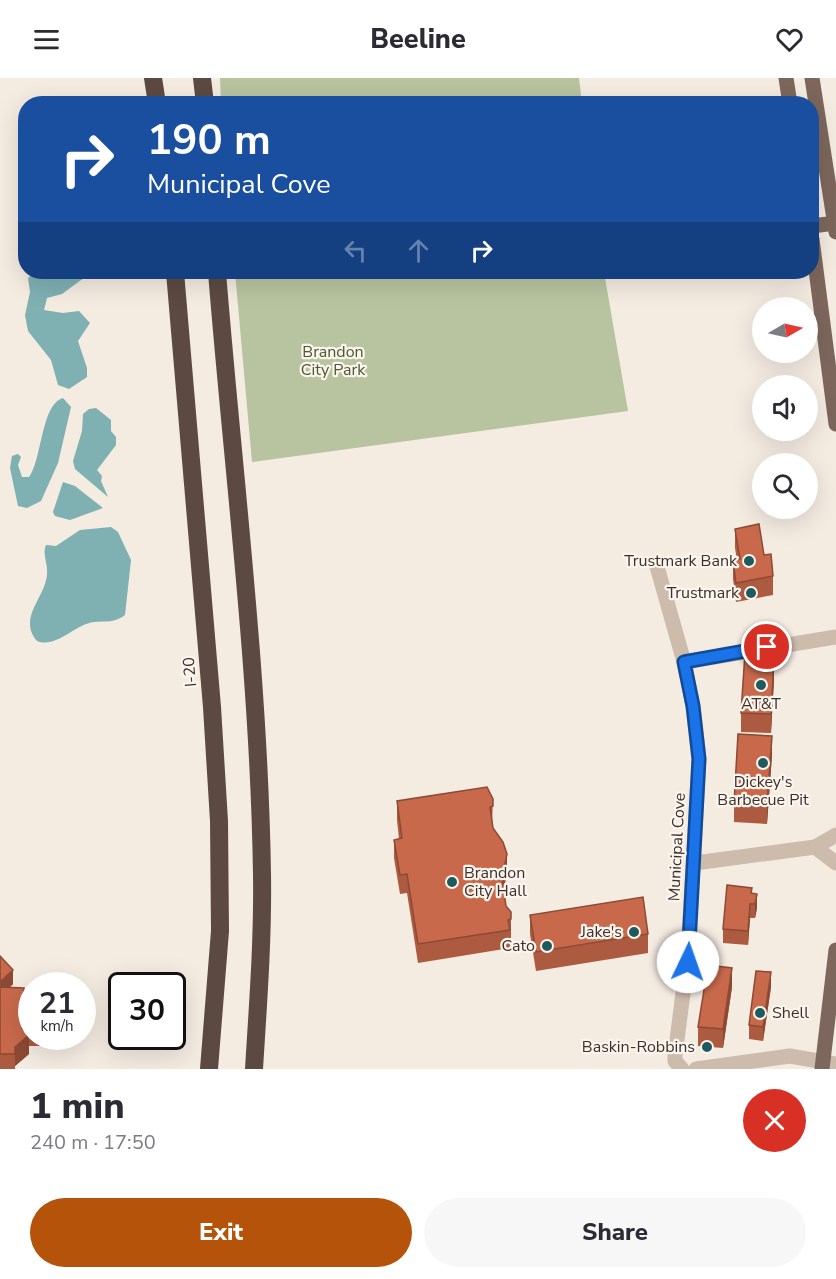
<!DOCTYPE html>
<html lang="en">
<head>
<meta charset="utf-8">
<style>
  :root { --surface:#fff; --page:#f7f7f7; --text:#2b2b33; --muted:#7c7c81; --accent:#b45309 }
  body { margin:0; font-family:"Nunito Sans",sans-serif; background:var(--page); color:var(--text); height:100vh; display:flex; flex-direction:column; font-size:22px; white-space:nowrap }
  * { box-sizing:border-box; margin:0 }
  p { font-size:20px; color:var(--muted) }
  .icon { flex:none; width:33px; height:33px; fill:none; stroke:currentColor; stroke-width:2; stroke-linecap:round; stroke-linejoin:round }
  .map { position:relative; height:991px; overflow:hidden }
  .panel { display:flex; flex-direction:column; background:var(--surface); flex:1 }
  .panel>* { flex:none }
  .banner { position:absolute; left:18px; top:18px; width:801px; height:183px; border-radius:24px; box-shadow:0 6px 24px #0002; background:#1a4fa0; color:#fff; overflow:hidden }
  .needle { width:39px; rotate:81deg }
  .buttons { position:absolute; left:752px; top:219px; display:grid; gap:12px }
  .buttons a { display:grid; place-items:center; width:66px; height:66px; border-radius:50%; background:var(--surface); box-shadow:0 6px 24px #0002; font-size:30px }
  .speed { position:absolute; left:18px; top:894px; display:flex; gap:12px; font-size:30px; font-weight:700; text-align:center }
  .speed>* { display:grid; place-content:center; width:78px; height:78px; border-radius:50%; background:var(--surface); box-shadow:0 6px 24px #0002; line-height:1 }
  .speed small { font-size:15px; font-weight:400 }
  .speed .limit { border:3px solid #111; border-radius:9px; background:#fff; color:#111 }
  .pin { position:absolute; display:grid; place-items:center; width:51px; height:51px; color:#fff; margin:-26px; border:3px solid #fff; border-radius:50%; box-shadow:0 2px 6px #0007 }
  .me { position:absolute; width:66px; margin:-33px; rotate:3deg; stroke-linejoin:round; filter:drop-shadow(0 0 4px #0008) }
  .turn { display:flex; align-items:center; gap:21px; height:126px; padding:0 30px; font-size:27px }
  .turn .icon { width:78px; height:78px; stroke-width:2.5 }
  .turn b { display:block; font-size:42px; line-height:51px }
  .lanes { display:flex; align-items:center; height:57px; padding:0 30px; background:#0003; justify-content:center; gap:30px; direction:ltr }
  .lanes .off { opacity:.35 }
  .round { display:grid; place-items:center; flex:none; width:63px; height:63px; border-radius:32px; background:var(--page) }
  .headline { display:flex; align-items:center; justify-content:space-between; height:102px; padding:0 30px }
  h1 { font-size:36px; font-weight:800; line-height:45px }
  .action { display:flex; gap:12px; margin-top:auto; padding:12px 30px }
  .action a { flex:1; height:69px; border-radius:36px; background:var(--accent); color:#fff; font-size:24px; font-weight:800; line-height:69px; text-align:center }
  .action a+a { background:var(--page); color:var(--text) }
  header { display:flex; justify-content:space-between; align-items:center; height:78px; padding:0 30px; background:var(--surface); font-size:27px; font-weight:800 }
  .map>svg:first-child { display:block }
  .green { fill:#b8c4a0 }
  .water { fill:#7fb0b2 }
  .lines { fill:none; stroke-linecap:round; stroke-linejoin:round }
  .minor { stroke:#cdbbac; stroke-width:15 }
  .major { stroke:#7d675c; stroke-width:15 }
  .highway { stroke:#5c4a42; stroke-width:18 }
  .wall { fill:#ac5a40 }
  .shaded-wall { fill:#8c4a34 }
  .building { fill:#c8694b; stroke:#8c4a34; stroke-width:1.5 }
  .route-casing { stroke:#114b97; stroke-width:15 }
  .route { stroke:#1a73e8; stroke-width:10 }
  .poi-dot { fill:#1f5a5e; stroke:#fbf5ee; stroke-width:2 }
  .labels { text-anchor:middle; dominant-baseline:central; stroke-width:4.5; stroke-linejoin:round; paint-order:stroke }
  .park-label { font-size:16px; fill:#4a5a2e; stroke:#fbf5ee }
  .poi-label { font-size:16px; fill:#3b302b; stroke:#fbf5ee; text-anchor:end }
  .street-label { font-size:16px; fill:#3b302b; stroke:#fbf5ee }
</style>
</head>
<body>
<header><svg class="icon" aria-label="menu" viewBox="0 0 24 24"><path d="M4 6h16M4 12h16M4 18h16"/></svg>Beeline<svg class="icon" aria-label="heart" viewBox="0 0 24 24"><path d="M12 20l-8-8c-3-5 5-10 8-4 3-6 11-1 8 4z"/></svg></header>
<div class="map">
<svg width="836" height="991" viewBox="0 0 836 991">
  <rect width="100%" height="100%" fill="#f4ebe1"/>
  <path class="green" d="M220,0H579L582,25H221Z
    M235,194H604L628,333L252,384Z"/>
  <path class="water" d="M34,194L57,200L69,194H92L62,216L47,220L44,232L63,235L79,233L90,245L78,263L87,290V299L69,311L58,307L51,282L28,253L25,237L30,214L28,200Z
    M63,320L71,329L58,385L41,423L27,430L18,428L10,390L12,378L18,376L21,379L18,387L22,399H29C42,383 41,326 63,320Z
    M96,330L111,342V353L116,359V367L97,392L102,398L101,403L108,419L75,391L73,383L82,353L83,336L89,331Z
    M63,404L75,408L103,430L70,442L55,438L53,434Z
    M111,449L118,454L131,482L125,537C115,545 106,543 94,544C75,546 56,571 37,563C17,540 46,519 47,496C48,486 42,476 46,467L56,468L80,452Z"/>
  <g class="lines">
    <path class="minor" d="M656,485L684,584L693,628L699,681L688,877L675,977V983L682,991
      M684,584L836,559
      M836,757L815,769L836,785
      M695,785L815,769
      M696,991L790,978L836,986"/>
    <path class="major" d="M786,0L790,26
      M812,0L836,154
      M812,148L835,145
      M812,161L836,346
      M822,991L836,872"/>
    <path class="highway" d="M153,0L157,26
      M202,0L205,26
      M175,194L212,629L219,743L220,853L209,991
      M217,194C233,394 259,595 262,796C263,861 258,926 254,991"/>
  </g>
  <path class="wall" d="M735,451L764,477L773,498V517L736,524L733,501V482H737L735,470Z
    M774,601L771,655L741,654V635Z
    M772,677L767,746L734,744V725Z
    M493,721L492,747L507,795L504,811L506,828L511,834V860H510V870L418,885L407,815L400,816L394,780V762L399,761L397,742V723Z
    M752,815L757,830L755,840H750L748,867L723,865V851Z
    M530,837L648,856V875L536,893L530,856Z
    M0,878L13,906L10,909L24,932H32V958H46L45,968H29V976L15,988V991H0Z
    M732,909L723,970L698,968V949Z
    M771,909L763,963L749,961V947Z"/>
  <path class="shaded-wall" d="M774,582V601L771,655V636Z
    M772,658V677L767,746V727Z
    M507,776V795L502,819V800Z
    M757,816V830L755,840V826Z
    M750,826V840L748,867V853Z
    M732,890V909L723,970V951Z
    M13,892V906L0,918V904Z
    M771,894V909L763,963V949Z
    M29,957V976L15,988V991V969Z"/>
  <path class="building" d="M759,446L764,477L771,476L773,498L736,505L733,482L740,481L735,451Z
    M745,575L769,576L774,582L771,636L741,635Z
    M738,656L772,658L767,727L734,725Z
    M487,709L493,721V728L490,729L493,750L503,764L507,776L502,800L506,828L511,834V841L508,842L510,852L418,866L407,796L400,797L394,762L402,760L397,723Z
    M727,807L752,810L751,815L757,816L755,826H750L748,853L723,851Z
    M643,819L648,856L536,874L530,837Z
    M0,878L13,892L0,904Z
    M708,887L732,890L723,951L698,949Z
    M756,893L771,894L763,949L749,947Z
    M0,909L24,910L23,932H32V949L22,950L29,957L15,969V976H0Z"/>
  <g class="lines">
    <g class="route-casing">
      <path id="route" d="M688,884L699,681L693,628L684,584L767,569"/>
    </g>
    <use href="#route" class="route"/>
  </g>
  <g class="poi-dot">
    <circle cx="749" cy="483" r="6"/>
    <circle cx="751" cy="515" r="6"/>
    <circle cx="761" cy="607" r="6"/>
    <circle cx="763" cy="685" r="6"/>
    <circle cx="452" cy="804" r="6"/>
    <circle cx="634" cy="854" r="6"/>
    <circle cx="547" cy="868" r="6"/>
    <circle cx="760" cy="935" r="6"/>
    <circle cx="707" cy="969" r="6"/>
  </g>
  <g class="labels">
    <g class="park-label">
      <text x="333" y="274">Brandon<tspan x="333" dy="18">City Park</tspan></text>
    </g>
    <g class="poi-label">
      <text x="737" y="483">Trustmark Bank</text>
      <text x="739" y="515">Trustmark</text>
      <text x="761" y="626" text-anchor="middle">AT&amp;T</text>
      <text x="763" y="704" text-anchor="middle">Dickey's<tspan x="763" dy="18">Barbecue Pit</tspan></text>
      <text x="464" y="795" text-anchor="start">Brandon<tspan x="464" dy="18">City Hall</tspan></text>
      <text x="622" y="854">Jake's</text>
      <text x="535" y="868">Cato</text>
      <text x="772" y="935" text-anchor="start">Shell</text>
      <text x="695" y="969">Baskin-Robbins</text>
    </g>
    <g class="street-label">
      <text transform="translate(190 594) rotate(-95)">I-20</text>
      <text transform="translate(677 769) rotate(-87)">Municipal Cove</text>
    </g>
  </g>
</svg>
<div class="buttons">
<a><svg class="needle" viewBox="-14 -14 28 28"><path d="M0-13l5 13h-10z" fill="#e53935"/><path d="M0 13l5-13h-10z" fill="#7c7c81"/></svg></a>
<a><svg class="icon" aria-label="sound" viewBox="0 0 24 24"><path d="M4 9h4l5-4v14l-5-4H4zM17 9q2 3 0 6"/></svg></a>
<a><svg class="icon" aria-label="search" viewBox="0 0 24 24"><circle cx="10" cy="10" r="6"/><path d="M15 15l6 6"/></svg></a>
</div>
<div class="speed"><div>21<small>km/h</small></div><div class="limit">30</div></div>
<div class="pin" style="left:767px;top:569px;background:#d93025"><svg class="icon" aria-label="arrive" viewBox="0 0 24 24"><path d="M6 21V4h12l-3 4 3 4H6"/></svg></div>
<svg class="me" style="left:688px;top:884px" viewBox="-20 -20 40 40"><circle r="19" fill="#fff"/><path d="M0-13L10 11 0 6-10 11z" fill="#1a73e8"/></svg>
<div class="banner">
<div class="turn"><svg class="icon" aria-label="right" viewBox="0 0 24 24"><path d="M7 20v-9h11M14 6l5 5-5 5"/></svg><div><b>190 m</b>Municipal Cove</div></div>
<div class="lanes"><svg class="icon off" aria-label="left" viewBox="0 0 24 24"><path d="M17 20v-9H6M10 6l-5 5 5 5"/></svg><svg class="icon off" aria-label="ahead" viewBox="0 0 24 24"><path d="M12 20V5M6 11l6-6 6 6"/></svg><svg class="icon" aria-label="right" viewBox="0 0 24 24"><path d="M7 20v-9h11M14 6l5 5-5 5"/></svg></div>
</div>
</div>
<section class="panel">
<div class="headline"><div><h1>1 min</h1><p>240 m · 17:50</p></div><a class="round" style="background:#d93025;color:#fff"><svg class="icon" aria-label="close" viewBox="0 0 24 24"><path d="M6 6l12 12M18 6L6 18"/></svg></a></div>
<div class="action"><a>Exit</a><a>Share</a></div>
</section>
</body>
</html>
